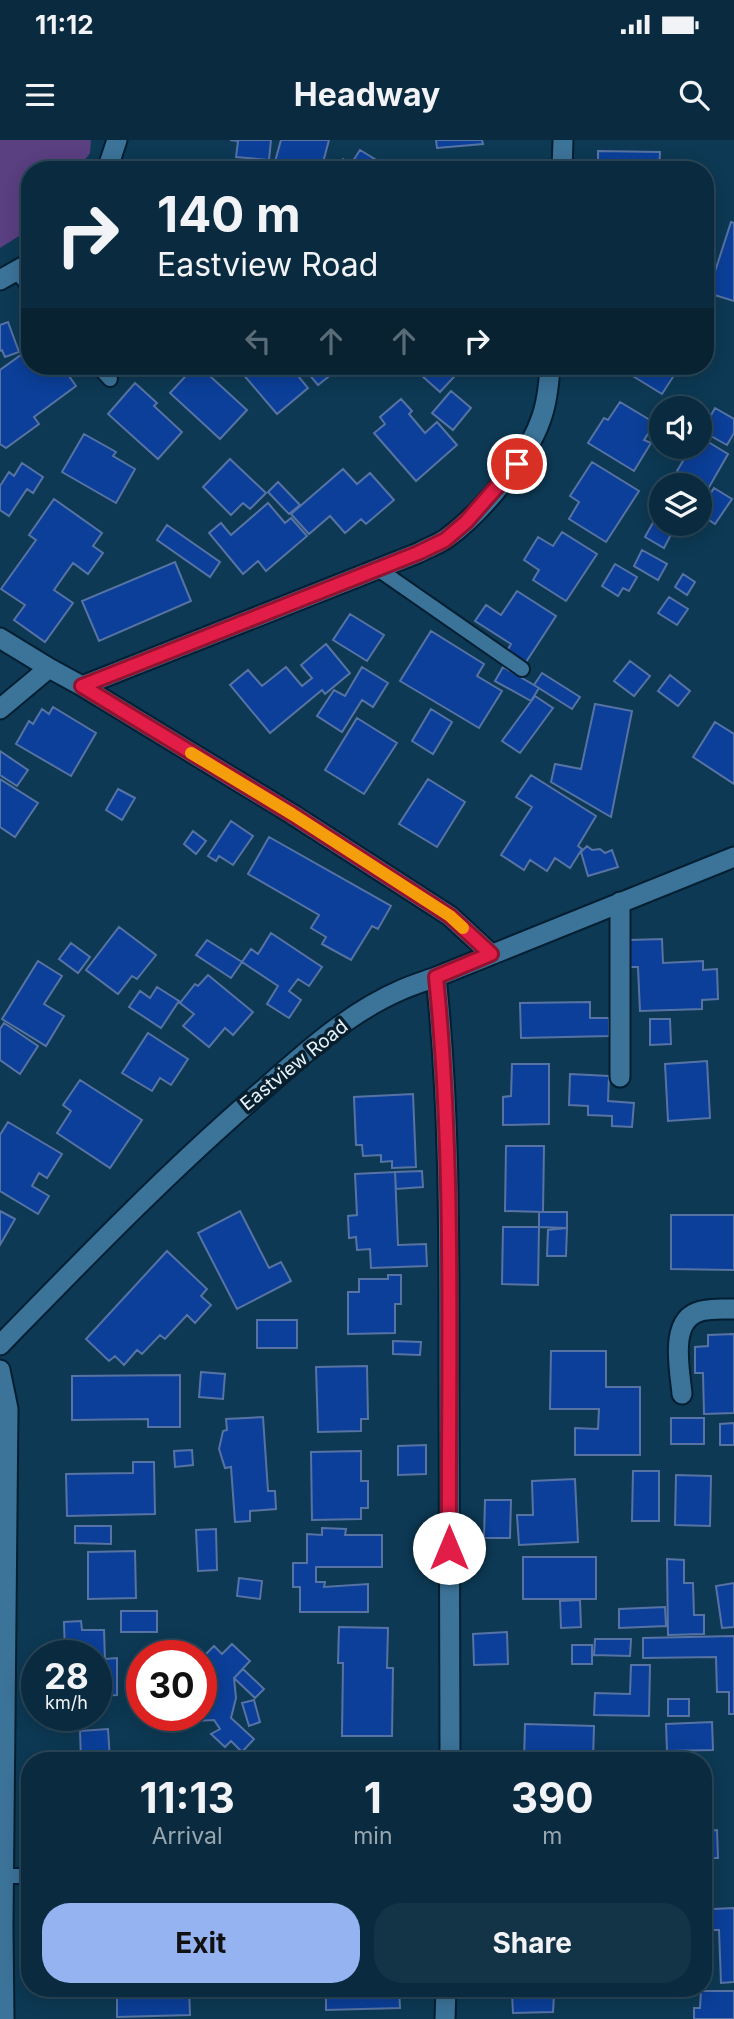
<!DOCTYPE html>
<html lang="en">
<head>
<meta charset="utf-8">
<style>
  :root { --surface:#0a2b3f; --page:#133346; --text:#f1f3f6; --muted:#99a7b0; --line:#2a4759; --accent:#95b2f1 }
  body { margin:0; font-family:Inter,sans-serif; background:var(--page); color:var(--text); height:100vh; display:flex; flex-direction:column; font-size:26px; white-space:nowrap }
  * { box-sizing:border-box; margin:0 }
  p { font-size:23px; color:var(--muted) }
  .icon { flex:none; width:38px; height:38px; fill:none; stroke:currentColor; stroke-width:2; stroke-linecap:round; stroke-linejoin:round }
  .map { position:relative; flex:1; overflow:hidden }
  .drawer { position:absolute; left:21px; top:1612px; width:691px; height:245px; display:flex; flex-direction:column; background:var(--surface); border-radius:28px; box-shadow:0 4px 18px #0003,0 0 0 2px var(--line) }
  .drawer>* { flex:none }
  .top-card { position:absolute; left:21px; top:21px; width:693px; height:214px; border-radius:28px; box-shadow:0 4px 18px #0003,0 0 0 2px var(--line); background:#0a2b3f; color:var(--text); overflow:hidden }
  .fabs { position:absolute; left:649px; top:256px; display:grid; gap:14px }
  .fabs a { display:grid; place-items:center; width:63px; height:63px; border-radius:50%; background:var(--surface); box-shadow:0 4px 18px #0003,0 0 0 2px var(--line); font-size:35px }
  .speed { position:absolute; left:21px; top:1500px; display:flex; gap:14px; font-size:35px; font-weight:700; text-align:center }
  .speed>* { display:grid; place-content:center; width:91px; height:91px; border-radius:50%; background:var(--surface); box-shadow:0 4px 18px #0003,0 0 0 2px var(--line); line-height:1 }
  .speed small { font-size:18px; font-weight:400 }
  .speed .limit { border:10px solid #d22; background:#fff; color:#111 }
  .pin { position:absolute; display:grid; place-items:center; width:60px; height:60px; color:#fff; margin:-30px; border:4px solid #fff; border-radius:50%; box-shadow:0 2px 7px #0007 }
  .me { position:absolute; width:77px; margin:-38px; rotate:0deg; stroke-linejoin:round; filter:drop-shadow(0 0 5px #0008) }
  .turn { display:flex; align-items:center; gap:24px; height:147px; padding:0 21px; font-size:32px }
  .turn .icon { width:91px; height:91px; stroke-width:2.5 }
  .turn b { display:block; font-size:49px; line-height:60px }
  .lanes { display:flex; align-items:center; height:66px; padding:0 21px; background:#0003; justify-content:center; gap:35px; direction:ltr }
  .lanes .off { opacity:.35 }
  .eta { display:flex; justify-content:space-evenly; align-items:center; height:119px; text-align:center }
  .eta b { font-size:42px; font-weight:700; line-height:49px }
  .button { display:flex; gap:14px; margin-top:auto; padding:14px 21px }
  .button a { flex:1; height:80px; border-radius:28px; background:var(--accent); color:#111; font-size:28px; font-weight:700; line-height:80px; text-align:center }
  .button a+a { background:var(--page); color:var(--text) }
  .status { display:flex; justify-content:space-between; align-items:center; height:49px; padding:0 35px; background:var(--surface); direction:ltr }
  .status svg { height:19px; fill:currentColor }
  header { display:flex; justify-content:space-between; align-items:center; height:91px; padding:0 21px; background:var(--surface); font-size:32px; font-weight:700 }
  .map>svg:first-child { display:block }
  .green { fill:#5a3f81 }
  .building { fill:#0b3f99; stroke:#5773a4; stroke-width:2 }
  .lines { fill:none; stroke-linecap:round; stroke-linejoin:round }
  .service-casing { stroke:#021f32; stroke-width:18 }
  .minor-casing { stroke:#021f32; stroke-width:23 }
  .service { stroke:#3c7399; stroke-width:14 }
  .minor { stroke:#3c7399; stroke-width:19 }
  .route-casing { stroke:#92132f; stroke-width:18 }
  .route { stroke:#e11d48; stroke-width:12 }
  .slow { stroke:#f59e0b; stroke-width:12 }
  .labels { text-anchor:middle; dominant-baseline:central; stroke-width:7; stroke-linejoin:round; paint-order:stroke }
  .street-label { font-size:19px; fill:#e7f3fb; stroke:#081f2e }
</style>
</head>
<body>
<div class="status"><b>11:12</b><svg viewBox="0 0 49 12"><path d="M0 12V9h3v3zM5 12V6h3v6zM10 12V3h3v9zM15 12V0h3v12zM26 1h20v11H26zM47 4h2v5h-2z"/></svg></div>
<header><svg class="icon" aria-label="menu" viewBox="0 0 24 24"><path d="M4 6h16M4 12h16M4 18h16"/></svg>Headway<svg class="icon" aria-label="search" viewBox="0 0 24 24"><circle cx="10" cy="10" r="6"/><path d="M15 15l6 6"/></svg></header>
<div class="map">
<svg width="734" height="1879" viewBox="0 0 734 1879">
  <rect width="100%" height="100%" fill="#0d3954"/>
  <path class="green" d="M0,0H91L90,13L77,30H30V89L0,108Z"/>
  <path class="building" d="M230,0H271L269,20L236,17L238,1Z
    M281,0H329L321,30H286V28L274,25Z
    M436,0H482L483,4L437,8Z
    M360,10L391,29L390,30H336L343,19L351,24Z
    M598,11L660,12L659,30H598Z
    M476,24L477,30H443L442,26Z
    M731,82L734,83V161L708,153Z
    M8,182L19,212L5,217L2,210L0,211V185Z
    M25,212L30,219V226H62L76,246L34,277L39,284L6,308L0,304V230Z
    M195,226H199L247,270L220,299L170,253Z
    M236,226H290L308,248L277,274Z
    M302,226H342L318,245Z
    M411,226H464L440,252Z
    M626,226H680L662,254L623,230Z
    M135,243L157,263L154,266L182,292L158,319L108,274Z
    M451,251L471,268L453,290L432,273Z
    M401,259L412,271L409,274L425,293L437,282L457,305L416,341L374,293L385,284L380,277Z
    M620,262L655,283L644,300L651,303L634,331L588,303L604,278L608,280Z
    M715,268L734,279V293L727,305L702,291Z
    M84,294L116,312L113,316L135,329L116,363L62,332Z
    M700,297L728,314L708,349L677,331L692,306H700Z
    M230,319L266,353L250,369L243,363L231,375L203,347Z
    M592,322L639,351L606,402L569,379L579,362L570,356Z
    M22,323L43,337L33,353L27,349L9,376L0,370V346L9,332L14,336Z
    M343,329L357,344L370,333L394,360L366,384L361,379L345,393L330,376L309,394L291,374Z
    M278,342L300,365L289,374L268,352Z
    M714,348L732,359L715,384L700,374V371Z
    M54,359L102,393L93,406L103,413L88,434L73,423L54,450L73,463L45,502L14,480L25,465L1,449L36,400L29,395Z
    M268,363L285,383L291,378L307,396L266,431L258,421L243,434L209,393L221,383L231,395Z
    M660,370L662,371V383H677L664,408L645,397Z
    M167,385L220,422L210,437L157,400Z
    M562,392L597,414L566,461L533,440L539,430L524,420L538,397L553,406Z
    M642,410L667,424L658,440L634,426Z
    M175,422L191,461L99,501L82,461Z
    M615,424L637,437L629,451L623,448L618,456L602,446Z
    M683,434L695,442L687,455L675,447Z
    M517,451L556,476L524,525L506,513L511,504L475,481L486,465L501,475Z
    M669,457L688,469L677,485L658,473Z
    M350,474L384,495L367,521L333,500Z
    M431,491L484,524L477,536L502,551L479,588L400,541Z
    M326,504L350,533L325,554L322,550L270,593L230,545L248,530L262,546L286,527L302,546L312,538L301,525Z
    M630,521L650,536L634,556L614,541Z
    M362,527L388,543L373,567L362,560L342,592L317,576L334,550L345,556Z
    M503,527L539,548L531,561L495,541Z
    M542,533L580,557L572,569L534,545Z
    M670,535L690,551L678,566L658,551Z
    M535,556L553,568L520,613L502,601Z
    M595,564L632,571L611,677L551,642L555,624L581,629Z
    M53,567L96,593L71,636L16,604L29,581L33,584L42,569L49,574Z
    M431,569L452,582L433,614L412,601Z
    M357,578L397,603L364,654L325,630Z
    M715,582L734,594V644L693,617Z
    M0,611L28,630L17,646L0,635Z
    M531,635L596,676L578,706L582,709L570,728L555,718L547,731L530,720L524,730L501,715L532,667L516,657Z
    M0,639L38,663L15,697L0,687Z
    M428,639L465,662L437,707L399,684Z
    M118,649L135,658L122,680L106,670Z
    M231,681L253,696L233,725L219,716L216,721L208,716Z
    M193,691L206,701L196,714L184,704Z
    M269,697L391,766L378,789L372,786L351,820L322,804L326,797L311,788L319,775L248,734Z
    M587,706L592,710L600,709L605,713L612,710L618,727L588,736L581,712Z
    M119,787L156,815L137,839L132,836L118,854L86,830Z
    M271,793L322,827L309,846L298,839L289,851L301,860L289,878L267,864L278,846L242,822L251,809L258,814Z
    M662,799L663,823L703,821V830L717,829L718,859L702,860V869L640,871L638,827H630L629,800Z
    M207,800L242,822L231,838L196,815Z
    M71,803L90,817L78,833L59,819Z
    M38,821L62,836L44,864L64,876L46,906L2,879Z
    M208,835L253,872L233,895L225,888L209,907L183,886L194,874L180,863L195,844L198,846Z
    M157,847L179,861L161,888L129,867L140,851L150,858Z
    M590,862V878H609V896L521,898L520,863Z
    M650,879H670L671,904L650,905Z
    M4,883L38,906L20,934L0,920V889Z
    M148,893L188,919L171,945L160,938L152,951L122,933Z
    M707,921L710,978L668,981L665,924Z
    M512,924H549V984L503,985V957L511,956Z
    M570,934L609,936L608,961L634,963L632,987L612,986V976L588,975V966L569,965Z
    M80,940L142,980L110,1028L57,993L71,971L63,965Z
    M413,954L416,1027L392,1028V1021L381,1022V1015L363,1016L362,1005H356L354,957Z
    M8,982L62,1014L47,1038L39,1033L32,1046L49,1056L38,1074L0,1051V995Z
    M506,1006H544L543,1072L505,1071Z
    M422,1031L423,1047L396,1049L395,1032Z
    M395,1032L398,1105L426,1104L427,1126L371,1128L370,1109L357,1110L356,1097L349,1098L348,1076L357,1075L355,1034Z
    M0,1071L15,1079L0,1105Z
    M240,1071L269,1128L281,1122L291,1141L237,1169L198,1093Z
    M539,1072H567V1088L539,1087Z
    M671,1075H734V1130L671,1129Z
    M503,1087H539L538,1145L502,1144Z
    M567,1088L566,1116H547L548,1090Z
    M167,1111L207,1149L201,1156L211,1165L195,1183L187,1175L165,1199L160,1195L142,1214L137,1210L124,1225L115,1216L109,1221L86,1199Z
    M388,1135H401V1164H395V1193L348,1194V1152H359V1139H388Z
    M257,1180H297V1208H257Z
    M734,1194V1273L704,1274L703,1233H695V1207L708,1206V1195Z
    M393,1201L421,1202L420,1215L393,1214Z
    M551,1211H606V1247H640V1315H575V1288L598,1289L599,1269H550Z
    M367,1226L368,1279H361V1291L318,1292L316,1227Z
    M201,1232L225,1234L223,1259L199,1257Z
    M180,1235V1287H148V1279L72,1280V1236Z
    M263,1277L268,1351H275L276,1369L250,1371V1381L235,1382L231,1327L225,1328L219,1309L223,1291L227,1290L226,1279Z
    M671,1278H704V1304H671Z
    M734,1283V1305H720V1284Z
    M426,1305V1334L398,1335V1306Z
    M192,1310L193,1325L175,1327L174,1311Z
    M361,1311V1341H368V1368H361V1379L312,1380L311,1312Z
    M133,1322H154L155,1374L67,1376L66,1334L133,1333Z
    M633,1331H659V1381H632Z
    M676,1335L711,1336L710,1386L675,1385Z
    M575,1339L578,1402L519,1405L517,1375H533L532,1341Z
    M485,1360H511L510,1398H484Z
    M75,1386H111V1404L75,1403Z
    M322,1388L346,1389L345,1395H382V1427H316V1442H325L324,1447L368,1444V1472H300V1447H293V1423H307V1394L322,1395Z
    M216,1389L217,1430L198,1431L196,1390Z
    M135,1411L136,1458L88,1459V1412Z
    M523,1417H596V1459H523Z
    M667,1419L684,1420V1443H693L694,1475H704V1494L668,1495Z
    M239,1438L262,1441L260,1459L237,1456Z
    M734,1443V1487L722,1488L716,1446Z
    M580,1460L581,1487L561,1488L560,1461Z
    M665,1467L666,1486L619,1488V1469Z
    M121,1471H157V1492H121Z
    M81,1481L82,1490H104L105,1519L117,1518V1555L96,1556V1516H65L64,1482Z
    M339,1487L388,1488L387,1528H393L392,1596H342L343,1523H338Z
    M507,1492L508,1524L474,1525L473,1494Z
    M734,1496V1574H729V1552H717L716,1517L643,1518V1498Z
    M595,1499H631L630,1516L594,1515Z
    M232,1504L250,1521L234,1538L236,1558L231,1578L254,1599L242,1612L231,1601L225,1607L211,1594L220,1589L214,1580L178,1582L177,1575H201L203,1517L214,1506L222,1514Z
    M572,1505H592V1524H572Z
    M631,1525H650L649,1576L594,1575L595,1553L630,1554Z
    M243,1529L264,1549L255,1558L234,1538Z
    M668,1559H689V1576H668Z
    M254,1560L260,1582L249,1586L242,1563Z
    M712,1582L713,1610L667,1611L666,1584Z
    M525,1584L594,1586L593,1620H524Z
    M108,1589L110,1620H81L80,1591Z
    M178,1611L200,1620H174Z
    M704,1681H708V1691L717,1690L718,1718H708L709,1729H704Z
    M734,1768V1842L721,1843L719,1790H713V1769Z
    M117,1848H189L190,1875L117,1877Z
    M326,1848H399L400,1868L326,1870Z
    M503,1848H580V1854L554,1855L553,1872L513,1873L512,1854L503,1855Z
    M701,1851H734V1879H694V1868H700Z"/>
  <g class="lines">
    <g class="service-casing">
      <path id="service" d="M17,132L30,147
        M98,226L110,239
        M378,429L522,529
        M4,1736H30"/>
    </g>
    <g class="minor-casing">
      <path id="minor" d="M107,30L117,0
        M562,30L563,0
        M0,140L30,123
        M0,498L49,528L82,546L292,674L450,776L491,814
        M82,546L418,413C427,408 439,404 447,398C480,374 528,318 541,279C547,263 549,243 550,226
        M0,569L49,528
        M436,837C450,969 449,1102 449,1234C449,1363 449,1492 450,1620
        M620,937V762
        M0,1205C81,1122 161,1039 248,963C295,922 343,875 401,850C412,845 425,841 436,837L734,717
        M0,1230L8,1269L3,1786L4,1879
        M682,1254C680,1230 668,1179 701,1171C711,1168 723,1169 734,1169
        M445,1879L446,1848"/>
    </g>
    <use href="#service" class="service"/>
    <use href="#minor" class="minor"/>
  </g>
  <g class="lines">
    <g class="route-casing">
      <path id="route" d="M449,1408C448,1218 455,1026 436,837L491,814L450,776L292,674L82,546L418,413L445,400L466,382L517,324"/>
    </g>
    <use href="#route" class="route"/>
    <path class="slow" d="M191,613L292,674L450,776L463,788"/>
  </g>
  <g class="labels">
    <g class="street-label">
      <text transform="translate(294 925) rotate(-39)">Eastview Road</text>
    </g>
  </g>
</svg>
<div class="fabs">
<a><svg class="icon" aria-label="sound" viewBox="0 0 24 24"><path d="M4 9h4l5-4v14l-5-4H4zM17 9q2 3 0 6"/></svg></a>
<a><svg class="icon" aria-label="layers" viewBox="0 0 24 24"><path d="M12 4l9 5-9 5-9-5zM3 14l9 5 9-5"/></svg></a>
</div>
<div class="speed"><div>28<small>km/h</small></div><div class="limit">30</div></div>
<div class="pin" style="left:517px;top:324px;background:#d93025"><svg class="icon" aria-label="arrive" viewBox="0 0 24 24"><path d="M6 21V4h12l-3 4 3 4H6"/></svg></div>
<svg class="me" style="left:449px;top:1408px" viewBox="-20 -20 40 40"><circle r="19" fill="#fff"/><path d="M0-13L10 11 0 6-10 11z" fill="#e11d48"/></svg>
<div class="top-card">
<div class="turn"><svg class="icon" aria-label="right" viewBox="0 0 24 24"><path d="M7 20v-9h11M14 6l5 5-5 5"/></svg><div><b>140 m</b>Eastview Road</div></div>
<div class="lanes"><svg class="icon off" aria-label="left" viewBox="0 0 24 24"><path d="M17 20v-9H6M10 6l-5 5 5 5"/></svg><svg class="icon off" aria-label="ahead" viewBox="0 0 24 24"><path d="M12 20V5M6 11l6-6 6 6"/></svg><svg class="icon off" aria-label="ahead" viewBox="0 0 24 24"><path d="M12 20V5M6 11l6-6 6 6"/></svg><svg class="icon" aria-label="right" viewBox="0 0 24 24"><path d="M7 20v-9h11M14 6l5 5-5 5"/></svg></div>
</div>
<section class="drawer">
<div class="eta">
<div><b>11:13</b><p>Arrival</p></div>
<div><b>1</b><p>min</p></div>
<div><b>390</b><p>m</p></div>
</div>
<div class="button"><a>Exit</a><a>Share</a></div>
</section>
</div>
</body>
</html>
